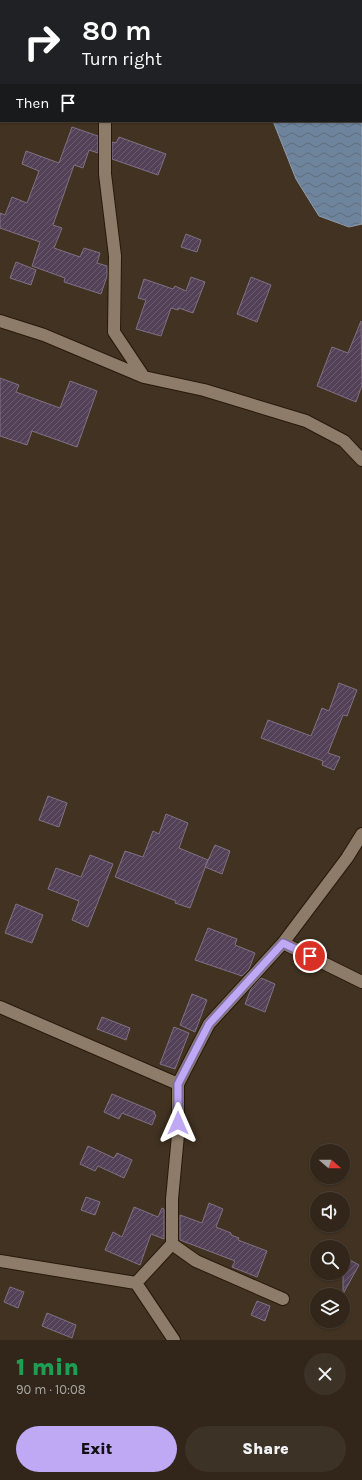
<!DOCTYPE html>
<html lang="en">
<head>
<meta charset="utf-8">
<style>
  :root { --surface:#312619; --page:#3d3226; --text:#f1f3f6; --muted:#a8a5a2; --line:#4c4338; --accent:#bfa8f4 }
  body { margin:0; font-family:Karla,sans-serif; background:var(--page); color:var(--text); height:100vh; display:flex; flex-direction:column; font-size:15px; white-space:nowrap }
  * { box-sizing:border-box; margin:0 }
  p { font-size:13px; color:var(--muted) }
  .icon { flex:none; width:22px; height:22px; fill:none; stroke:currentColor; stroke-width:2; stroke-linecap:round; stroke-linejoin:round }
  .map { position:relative; height:1340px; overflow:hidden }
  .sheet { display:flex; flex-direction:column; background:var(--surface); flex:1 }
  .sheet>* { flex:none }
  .guide { position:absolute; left:0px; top:0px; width:362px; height:122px; box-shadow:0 1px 3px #0004,0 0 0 1px var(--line); background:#202124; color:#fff; overflow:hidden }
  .needle { width:26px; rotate:110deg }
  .controls { position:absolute; left:310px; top:1144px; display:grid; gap:8px }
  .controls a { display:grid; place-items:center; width:40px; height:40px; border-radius:50%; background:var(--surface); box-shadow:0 1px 3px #0004,0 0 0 1px var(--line); font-size:20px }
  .pin { position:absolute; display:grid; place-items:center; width:34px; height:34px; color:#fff; margin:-17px; border:2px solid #fff; border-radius:50%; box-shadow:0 1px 4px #0007 }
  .me { position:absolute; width:44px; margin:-22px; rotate:0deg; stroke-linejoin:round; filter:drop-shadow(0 0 3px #0008) }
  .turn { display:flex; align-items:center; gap:14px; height:84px; padding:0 16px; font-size:18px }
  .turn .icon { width:52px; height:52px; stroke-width:2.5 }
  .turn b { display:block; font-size:28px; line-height:34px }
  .then { display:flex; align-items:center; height:38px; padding:0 16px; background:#0003; gap:8px; font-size:15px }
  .round { display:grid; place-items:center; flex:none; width:42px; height:42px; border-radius:21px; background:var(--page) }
  .summary { display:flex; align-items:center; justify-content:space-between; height:68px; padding:0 16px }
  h1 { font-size:24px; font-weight:800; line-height:30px; color:#1e9e55 }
  .action { display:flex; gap:8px; margin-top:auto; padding:8px 16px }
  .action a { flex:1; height:46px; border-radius:24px; background:var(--accent); color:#111; font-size:16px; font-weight:800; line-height:46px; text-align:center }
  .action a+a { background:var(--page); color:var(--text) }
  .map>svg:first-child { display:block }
  .water { fill:url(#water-waves); stroke:#919eac }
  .building { fill:url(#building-hatch); stroke:#817185 }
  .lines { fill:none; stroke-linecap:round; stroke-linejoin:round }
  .minor-casing { stroke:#271909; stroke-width:14 }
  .minor { stroke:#8d7c69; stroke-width:12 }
  .route-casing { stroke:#7c6d9f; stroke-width:10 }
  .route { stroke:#bfa8f4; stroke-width:7 }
</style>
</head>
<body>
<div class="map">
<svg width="362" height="1340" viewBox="0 0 362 1340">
  <defs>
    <pattern id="water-waves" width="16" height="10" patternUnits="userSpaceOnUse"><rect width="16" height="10" fill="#6e849d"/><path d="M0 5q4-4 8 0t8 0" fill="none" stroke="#5f6d7c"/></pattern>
    <pattern id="building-hatch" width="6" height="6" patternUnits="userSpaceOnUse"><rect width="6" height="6" fill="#534158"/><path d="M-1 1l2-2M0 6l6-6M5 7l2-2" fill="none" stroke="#6b5c6f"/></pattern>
  </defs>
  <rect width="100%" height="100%" fill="#413221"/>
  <path class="water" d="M197,0H362V224L349,227L319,216L296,179L273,121H361V1Z"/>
  <path class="building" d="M72,127L98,136V153L89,150L83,168L74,165L53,225L62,228L54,248L80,257L84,248L100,253L97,263L107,266V276L101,294L64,282L65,278L32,266L40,242L0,228V213L5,215L12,197L27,203L39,171L22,164L26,151L59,163Z
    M119,137L166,154L158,175L112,159V142L116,143Z
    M186,234L201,240L197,252L181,247Z
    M16,262L36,270L31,285L10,278Z
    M191,277L205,282L193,313L179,308L178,310L171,308L161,336L136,329L146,300L138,298L144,279L173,289L175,286L186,291Z
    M251,277L271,285L257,322L237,314Z
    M361,321L362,385L356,402L317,386L332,347L348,353Z
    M0,378L19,385L16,392L60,408L70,381L97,391L77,447L32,431L27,445L0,436Z
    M339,683L357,690L347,716L343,715L328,753L340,757L334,770L322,765L323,761L261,738L268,720L311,736L322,708L329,711Z
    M48,796L67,803L59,827L39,820Z
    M166,814L188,823L179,848L208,860L190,908L175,903L176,901L115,877L125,851L143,857L153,831L159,834Z
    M215,845L230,851L222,874L205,867Z
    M90,855L113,864L88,927L72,920L79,901L48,889L56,868L81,877Z
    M16,904L43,915L32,943L5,933Z
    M208,928L237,939L235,945L255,953L249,969L242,976L195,960Z
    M261,978L275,984L265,1012L245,1004L251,989Z
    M192,994L207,1000L195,1032L180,1025Z
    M102,1017L130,1028L126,1040L97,1029Z
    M174,1027L189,1033L175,1069L160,1064Z
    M112,1094L155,1112L154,1114L156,1115L152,1125L122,1113L119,1119L104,1112Z
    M88,1146L114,1158L117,1153L132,1160L124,1178L98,1166L95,1171L80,1164Z
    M86,1197L100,1202L95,1215L81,1210Z
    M209,1203L223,1209L216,1227L231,1233V1235L239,1238L238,1240L267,1251L257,1277L232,1267L235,1261L180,1240V1215L202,1223Z
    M134,1207L158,1217L162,1208L164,1209V1239L151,1234L140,1265L105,1250L113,1232L122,1237Z
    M343,1256L359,1265L343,1294Z
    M10,1287L24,1292L18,1308L4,1302Z
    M257,1301L270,1306L265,1321L251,1315Z
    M47,1313L76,1325L72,1338L42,1326Z"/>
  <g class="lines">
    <g class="minor-casing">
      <path id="minor" d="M105,1V0
        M105,121V174L115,256L114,332L144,377L204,390L306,421L344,441L362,460
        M0,321L44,335L144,377
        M283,943L362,982
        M0,1007L178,1084
        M0,1261L136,1283L174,1340
        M136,1283L172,1244
        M283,1299L196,1261L172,1244V1199L178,1135V1084L209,1024L283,943L347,858L362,834"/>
    </g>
    <use href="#minor" class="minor"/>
  </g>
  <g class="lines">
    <g class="route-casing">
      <path id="route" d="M178,1123V1084L209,1024L283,943L310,956"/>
    </g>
    <use href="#route" class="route"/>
  </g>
</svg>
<div class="controls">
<a><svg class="needle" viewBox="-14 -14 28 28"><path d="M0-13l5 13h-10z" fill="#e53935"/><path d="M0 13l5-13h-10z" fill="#a8a5a2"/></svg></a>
<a><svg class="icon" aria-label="sound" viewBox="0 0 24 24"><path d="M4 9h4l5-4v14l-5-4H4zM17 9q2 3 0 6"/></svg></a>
<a><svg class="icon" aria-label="search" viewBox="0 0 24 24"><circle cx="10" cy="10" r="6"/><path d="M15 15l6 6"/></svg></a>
<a><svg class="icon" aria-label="layers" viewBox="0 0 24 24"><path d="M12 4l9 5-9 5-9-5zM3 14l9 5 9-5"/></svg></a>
</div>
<div class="pin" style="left:310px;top:956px;background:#d93025"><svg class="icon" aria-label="arrive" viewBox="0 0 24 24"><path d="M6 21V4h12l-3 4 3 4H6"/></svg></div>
<svg class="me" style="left:178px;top:1123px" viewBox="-20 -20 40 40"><path d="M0-17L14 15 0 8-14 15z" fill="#bfa8f4" stroke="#fff" stroke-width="4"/></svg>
<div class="guide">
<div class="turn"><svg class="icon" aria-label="right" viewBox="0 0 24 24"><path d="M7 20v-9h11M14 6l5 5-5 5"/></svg><div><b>80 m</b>Turn right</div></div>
<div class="then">Then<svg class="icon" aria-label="arrive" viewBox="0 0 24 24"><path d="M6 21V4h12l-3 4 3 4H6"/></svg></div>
</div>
</div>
<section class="sheet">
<div class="summary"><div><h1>1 min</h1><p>90 m · 10:08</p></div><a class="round"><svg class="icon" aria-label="close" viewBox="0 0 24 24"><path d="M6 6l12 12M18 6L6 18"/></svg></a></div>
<div class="action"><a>Exit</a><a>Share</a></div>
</section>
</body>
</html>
